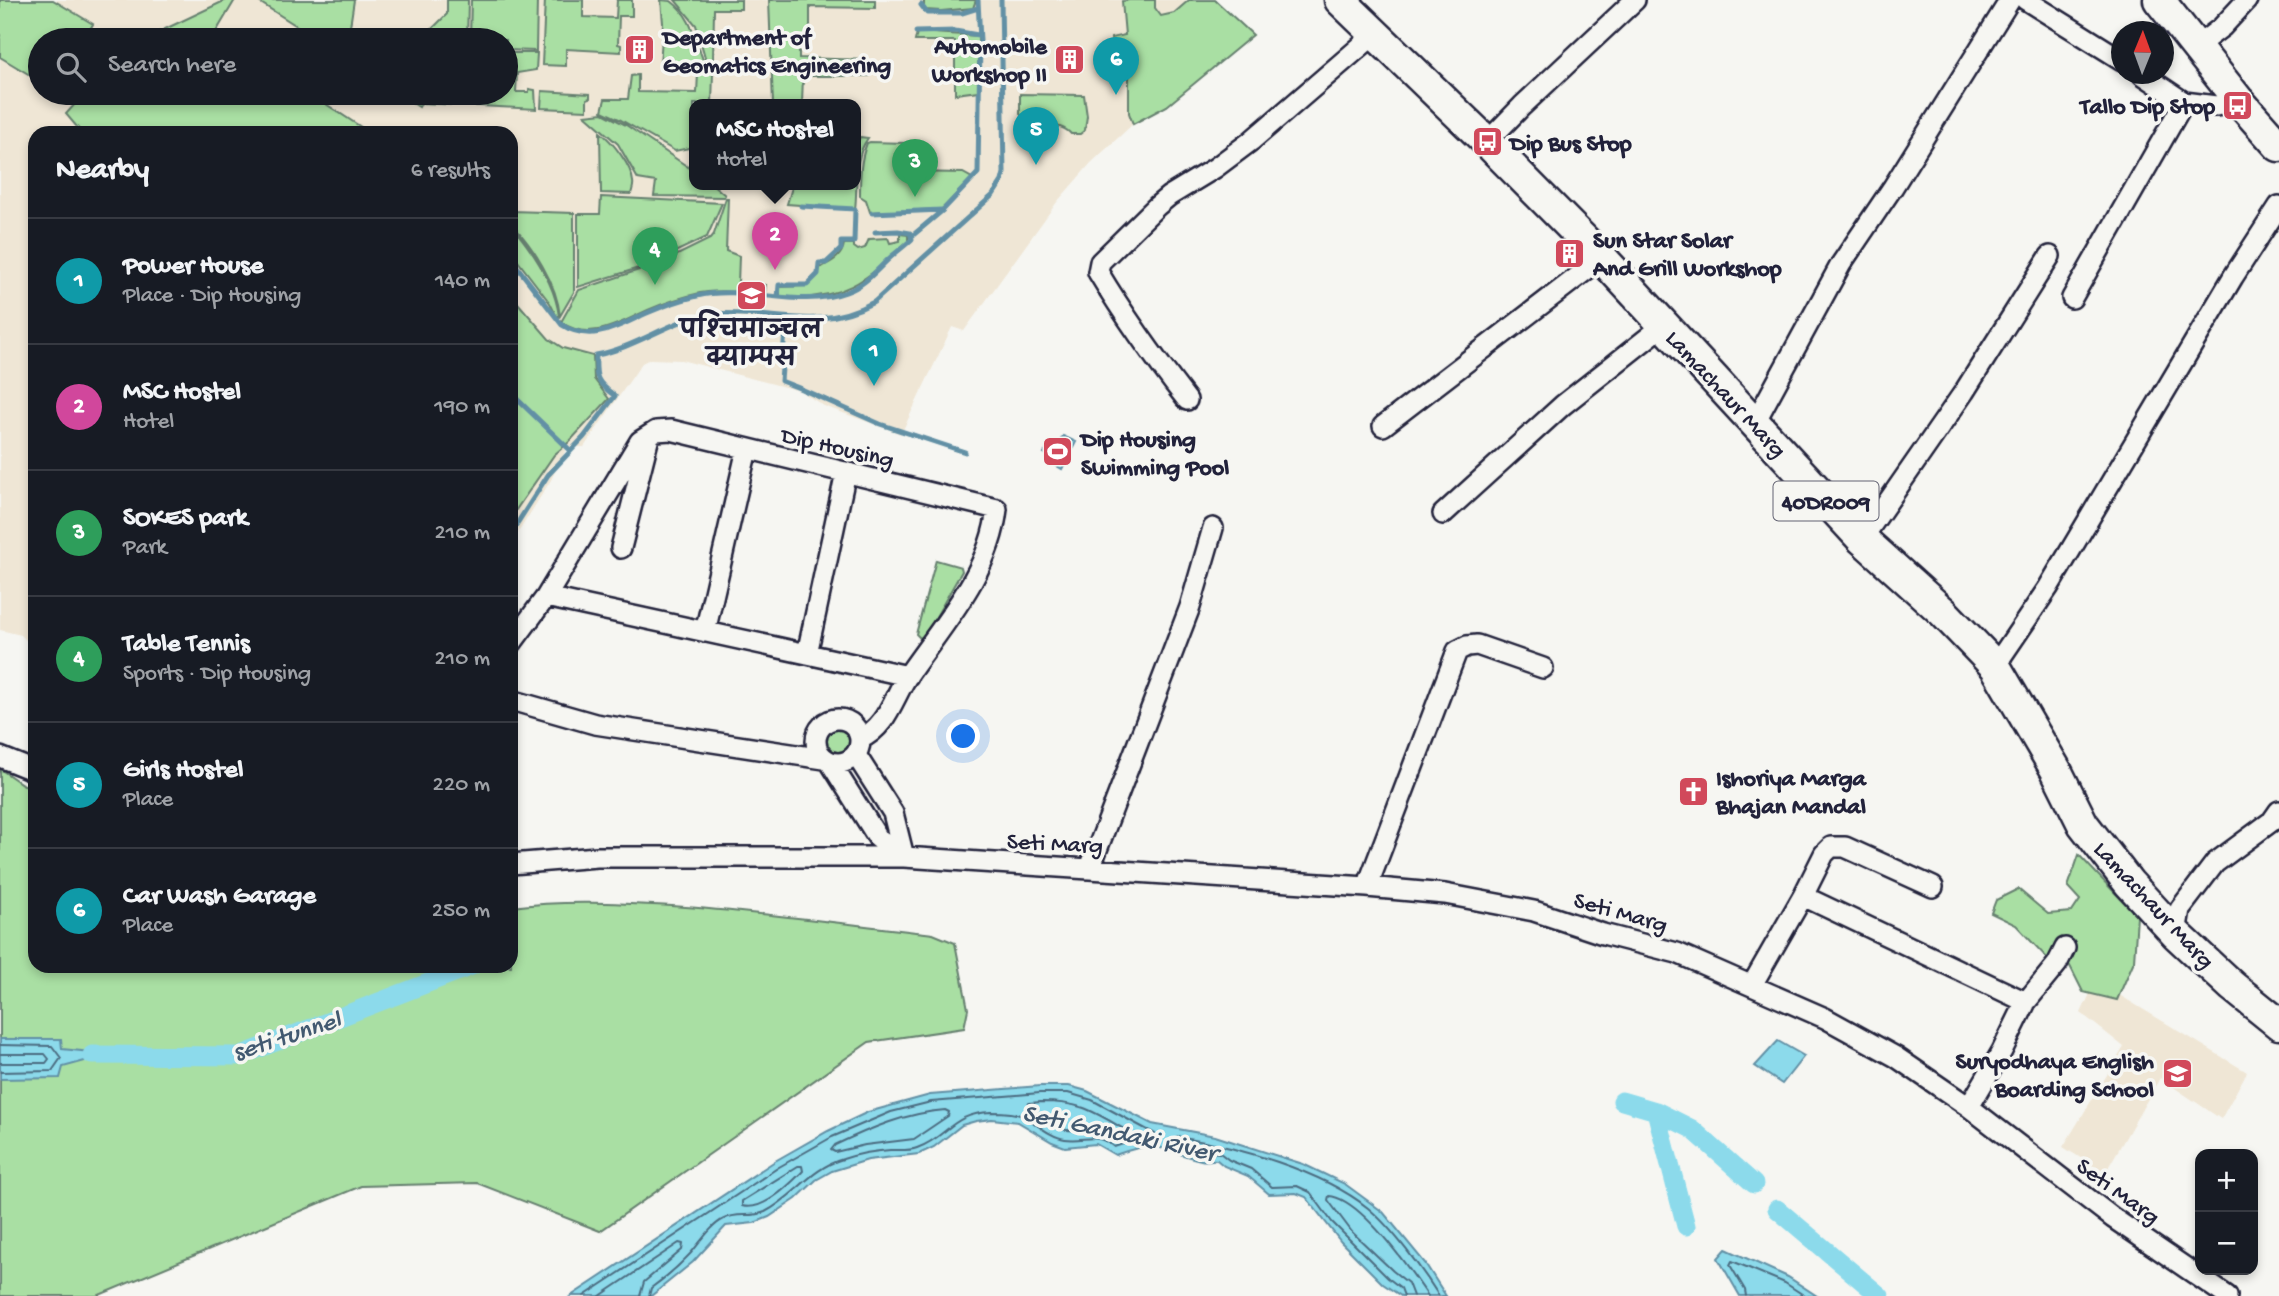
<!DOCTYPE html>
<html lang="en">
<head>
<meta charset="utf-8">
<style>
	:root { --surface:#171b24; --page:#242831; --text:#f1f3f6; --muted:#9ea1a6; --line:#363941; --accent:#ea580c }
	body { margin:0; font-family:"Gochi Hand","Playpen Sans Deva",sans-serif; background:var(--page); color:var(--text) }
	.controls { position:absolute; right:21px; bottom:21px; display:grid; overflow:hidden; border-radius:14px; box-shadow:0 4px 10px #0003 }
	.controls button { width:63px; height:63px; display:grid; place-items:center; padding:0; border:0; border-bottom:2px solid var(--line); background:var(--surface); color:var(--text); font:35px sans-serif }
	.compass { position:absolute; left:2111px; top:21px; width:63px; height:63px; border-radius:50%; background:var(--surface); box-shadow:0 4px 10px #0003; rotate:1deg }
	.you { position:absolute; left:964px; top:737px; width:24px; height:24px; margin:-18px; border:5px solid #fff; border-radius:50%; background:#1a73e8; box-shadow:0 0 0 10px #1a73e833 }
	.badge { display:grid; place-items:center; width:46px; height:46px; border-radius:50%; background:var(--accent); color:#fff; font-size:23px; font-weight:700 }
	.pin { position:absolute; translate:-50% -58px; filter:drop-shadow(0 2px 4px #0008) }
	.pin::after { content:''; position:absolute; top:37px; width:24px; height:21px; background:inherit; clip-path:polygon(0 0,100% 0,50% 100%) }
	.popup { position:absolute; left:689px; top:99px; width:172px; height:91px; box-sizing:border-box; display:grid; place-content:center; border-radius:14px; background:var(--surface); filter:drop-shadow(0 2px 5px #0005); font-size:23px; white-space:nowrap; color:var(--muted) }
	.popup b { font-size:26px; color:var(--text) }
	.popup::after { content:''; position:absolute; left:50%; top:100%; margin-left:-14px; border:14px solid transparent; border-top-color:var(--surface) }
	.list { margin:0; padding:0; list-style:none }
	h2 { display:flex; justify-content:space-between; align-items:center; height:91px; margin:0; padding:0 28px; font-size:30px }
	h2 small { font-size:23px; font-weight:400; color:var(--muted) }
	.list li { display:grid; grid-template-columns:46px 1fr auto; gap:21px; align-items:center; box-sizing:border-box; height:126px; padding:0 28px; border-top:2px solid var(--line) }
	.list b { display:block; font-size:26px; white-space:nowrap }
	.list p { margin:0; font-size:23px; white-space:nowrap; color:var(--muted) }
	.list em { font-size:23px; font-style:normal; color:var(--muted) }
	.icon { flex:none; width:38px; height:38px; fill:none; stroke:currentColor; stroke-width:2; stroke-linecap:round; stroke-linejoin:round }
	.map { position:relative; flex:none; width:2279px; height:1296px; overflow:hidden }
	.search { position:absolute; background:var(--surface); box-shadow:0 4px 10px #0003; left:28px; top:28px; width:490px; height:77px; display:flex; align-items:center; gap:18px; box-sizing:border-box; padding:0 24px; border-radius:38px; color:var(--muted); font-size:26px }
	.panel { position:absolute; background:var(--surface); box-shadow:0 4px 10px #0003; left:28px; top:126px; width:490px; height:847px; border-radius:21px }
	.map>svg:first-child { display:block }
	.built { fill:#efe6d5; fill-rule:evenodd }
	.green { fill:#a9dfa3; stroke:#66806f; stroke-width:2 }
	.water { fill:#8cdaeb; stroke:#6290a5; stroke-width:2 }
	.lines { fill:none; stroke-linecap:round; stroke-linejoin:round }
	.shore { stroke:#4c6c81; stroke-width:2 }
	.stream { stroke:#6290a5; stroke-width:5 }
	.canal { stroke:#8cdaeb; stroke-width:19 }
	.street-casing { stroke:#22223b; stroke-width:24 }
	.primary-casing { stroke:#22223b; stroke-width:35 }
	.street { stroke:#f6f6f2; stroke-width:19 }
	.primary { stroke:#f6f6f2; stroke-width:30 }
	.labels { text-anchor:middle; stroke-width:7; stroke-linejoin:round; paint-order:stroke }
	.shield { fill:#f6f6f2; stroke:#626272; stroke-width:2 }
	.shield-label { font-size:23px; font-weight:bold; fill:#22223b }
	.poi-label { font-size:24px; font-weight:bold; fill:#22223b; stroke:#f6f6f2; text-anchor:start }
	.street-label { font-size:24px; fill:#22223b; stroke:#f6f6f2 }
	.water-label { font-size:26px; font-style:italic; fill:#425970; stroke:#f6f6f2 }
</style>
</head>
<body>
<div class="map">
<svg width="2279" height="1296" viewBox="0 0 2279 1296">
	<rect width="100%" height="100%" fill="#f6f6f2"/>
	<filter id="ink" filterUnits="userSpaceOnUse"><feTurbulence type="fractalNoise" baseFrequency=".0143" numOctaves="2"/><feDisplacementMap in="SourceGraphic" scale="14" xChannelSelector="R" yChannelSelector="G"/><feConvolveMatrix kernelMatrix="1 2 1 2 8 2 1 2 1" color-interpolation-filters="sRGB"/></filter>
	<g filter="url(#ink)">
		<path class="built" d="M 0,0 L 1215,0 L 1253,35 L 1167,106 L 1133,124 L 1091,163 L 1057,202 L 964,331 L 952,327 L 901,434 L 824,406 L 800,391 L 681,360 L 650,359 L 642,363 L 584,447 L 567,447 L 551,480 L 511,544 L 511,133 L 35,133 L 35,649 L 21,635 L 0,630 ZM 40,40 L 506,40 L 506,93 L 40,93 ZM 694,104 L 856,104 L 856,184 L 694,184 Z
			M 2096,981 L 2247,1072 L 2221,1119 L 2160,1078 L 2105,1173 L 2063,1147 L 2124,1047 L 2081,1013 Z"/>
		<path class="green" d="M 0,0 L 53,0 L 93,24 L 84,40 L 40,40 L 40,81 L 0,57 Z
			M 226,0 L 235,0 L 216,32 L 228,40 L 142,40 Z
			M 256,0 L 354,0 L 348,40 L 319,40 Z
			M 447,0 L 468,0 L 467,40 L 421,40 L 447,14 Z
			M 471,0 L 537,0 L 536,51 L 506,50 L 506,40 L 470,40 Z
			M 545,0 L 583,0 L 583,17 L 616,18 L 617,0 L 632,0 L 632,16 L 619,16 L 618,44 L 621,45 L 621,52 L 566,49 L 566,66 L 542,65 Z
			M 661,0 L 671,1 C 694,18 695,43 706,67 L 698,67 L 697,65 L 660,65 L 663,23 Z
			M 675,0 L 741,0 L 741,9 L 714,9 L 713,64 L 723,64 L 723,68 L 708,68 L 696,25 Z
			M 769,0 L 875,0 L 875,8 L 810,7 L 810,38 L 799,38 L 799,58 L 869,60 L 869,76 L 803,76 L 802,104 L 773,104 Z
			M 924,0 L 976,0 L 973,8 L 941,11 L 926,10 L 924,7 Z
			M 1129,0 L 1155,0 L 1155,8 L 1161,16 L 1174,13 L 1189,0 L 1215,0 L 1253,35 L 1167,106 L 1133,124 L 1129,113 L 1129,54 L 1112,53 L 1111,38 L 1125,35 L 1122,1 Z
			M 917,32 L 978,36 L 978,91 L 955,94 L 955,41 L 915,41 Z
			M 506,53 L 537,53 L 536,70 L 517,73 L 516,92 L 529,92 L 529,89 L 535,90 L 536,109 L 421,103 L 419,107 L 397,93 L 506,93 Z
			M 698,73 L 713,73 L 712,104 L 694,104 L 694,147 L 675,151 L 619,119 L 602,111 L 605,99 L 628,99 L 631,76 L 638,75 L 638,92 L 697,93 Z
			M 542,91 L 590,94 L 590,98 L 587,99 L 587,110 L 541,108 Z
			M 85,93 L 309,93 L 370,133 L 82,133 L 66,114 Z
			M 1020,94 L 1084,95 L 1087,116 L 1085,130 L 1080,134 L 1071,134 C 1058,119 1033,131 1020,114 Z
			M 603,113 L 626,125 L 694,171 L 694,184 L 712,184 L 725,195 L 724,197 L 654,196 L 656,182 L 638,179 L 618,144 L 585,115 Z
			M 600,132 C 612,141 632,166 633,182 C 634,186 632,190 631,194 L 601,193 Z
			M 860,137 L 868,138 C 853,158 858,186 855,209 L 787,204 L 793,184 L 856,184 L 856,145 Z
			M 870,142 L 905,143 L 905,148 L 909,148 L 910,172 L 963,173 L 972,178 L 942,209 L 870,212 L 866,200 L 860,196 C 860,178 860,160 867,143 Z
			M 601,197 L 722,203 L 707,237 L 645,266 L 578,287 L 578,214 L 600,214 Z
			M 726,198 L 728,198 L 726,251 L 739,256 L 738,284 L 766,285 L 765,294 C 744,293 721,289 700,293 C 682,297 664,303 648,310 C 620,322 591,343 561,322 L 579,290 L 663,262 L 710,239 L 714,234 Z
			M 511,211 L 574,213 L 574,292 L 560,316 C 557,283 533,247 511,223 Z
			M 511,225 C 532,250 555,284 559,316 L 557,317 L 550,303 L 511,252 Z
			M 900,234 L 908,235 L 908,241 C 867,281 840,303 780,296 L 780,287 L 807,286 L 818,275 L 820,268 C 830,262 842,258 844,244 L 854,244 L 854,247 L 858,250 L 865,248 L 869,239 L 888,238 L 890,243 L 900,241 Z
			M 511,295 L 549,339 L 563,348 L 593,356 L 594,379 L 609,399 L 569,442 L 554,455 L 511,517 Z
			M 936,560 L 961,567 L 962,571 L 925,636 L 920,638 L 916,634 Z
			M824 740a13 13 0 1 1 26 0a13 13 0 1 1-26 0Z
			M 0,769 L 22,784 L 35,789 L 35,966 L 511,966 L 511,907 C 564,900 618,903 672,906 C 759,912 846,924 933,934 L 955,943 L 968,1009 L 964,1028 L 869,1042 L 600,1231 L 477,1183 L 361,1186 L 97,1296 L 0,1296 Z
			M 2079,855 L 2137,916 L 2134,961 L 2117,1000 L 2083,992 L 2070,966 L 2047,958 L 2016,925 L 1991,913 L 1996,900 L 2018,889 L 2048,914 L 2072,912 L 2080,900 L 2068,887 Z"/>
		<path class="water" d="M 1063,436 L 1076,442 L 1062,469 L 1050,462 L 1051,458 L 1044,453 L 1047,449 L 1054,451 Z
			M 0,1039 L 61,1039 L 62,1049 L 91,1052 L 92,1059 L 63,1067 L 60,1078 L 0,1079 Z
			M 1778,1041 L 1804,1056 L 1782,1084 L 1755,1066 Z
			M 1040,1086 L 1069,1086 L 1087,1091 L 1152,1124 L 1215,1136 L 1303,1164 L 1345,1184 L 1383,1212 L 1425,1263 L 1446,1296 L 1401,1296 L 1383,1284 L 1341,1242 L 1306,1197 L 1296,1193 L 1269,1194 L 1248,1176 L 1224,1166 L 1217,1160 C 1210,1159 1207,1162 1201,1160 C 1158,1150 1161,1138 1115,1155 L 1096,1144 L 1065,1147 L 1052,1142 L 1018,1122 L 992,1119 L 976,1121 L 962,1125 L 934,1147 L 919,1154 L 868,1160 L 832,1171 L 816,1180 L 796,1199 L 769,1217 L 754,1223 L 726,1226 L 693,1262 L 651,1296 L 571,1296 L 775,1161 L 828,1131 L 868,1112 L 930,1095 Z
			M 1726,1249 L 1788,1277 L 1817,1296 L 1740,1296 L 1718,1258 Z"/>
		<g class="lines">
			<path class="shore" d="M 0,1045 L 52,1046 L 61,1058 L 52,1071 L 0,1072
				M 0,1054 L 45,1054 L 49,1059 L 46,1063 L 0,1063
				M 1041,1102 C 1080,1102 1091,1110 1124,1129 L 1125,1133 L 1117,1137 C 1096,1123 1089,1132 1067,1130 C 1054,1129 1036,1115 1027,1108 L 1029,1103 Z
				M 945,1110 L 949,1112 L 948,1116 L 914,1139 L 865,1145 L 835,1152 L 831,1150 L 835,1145 C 871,1128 906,1113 945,1110 Z
				M 798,1166 L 802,1166 L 803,1171 C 789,1185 763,1212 742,1206 L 742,1201 Z
				M 584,1296 L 779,1167 L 832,1137 L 891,1112 L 931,1102 L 1040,1093 L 1068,1093 L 1092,1100 L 1155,1134 L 1153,1138 L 1138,1139 L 1114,1147 C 1094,1131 1086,1142 1065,1139 C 1050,1137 1036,1123 1023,1116 C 1014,1112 1002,1112 992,1112 C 951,1113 948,1137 917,1148 C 909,1151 899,1150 890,1150 C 875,1151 858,1154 843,1159 C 811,1168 794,1197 765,1212 C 751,1218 736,1212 724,1219 C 711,1225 700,1243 691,1253 C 679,1266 665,1278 651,1288 L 649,1296
				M 600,1296 L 679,1243 L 683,1244 L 682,1250 L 644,1282 L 640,1296
				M 1404,1296 L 1401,1288 L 1388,1278 L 1332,1222 L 1310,1192 L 1297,1186 L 1272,1187 L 1251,1169 L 1229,1160 L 1220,1153 L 1211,1152 L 1204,1154 L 1177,1144 L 1175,1139 L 1178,1137 C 1237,1147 1321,1170 1368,1208 C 1392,1228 1422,1269 1439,1296
				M 1413,1296 L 1408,1283 L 1393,1271 L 1352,1232 L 1328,1200 L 1329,1196 C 1361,1198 1411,1271 1428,1296
				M 1746,1296 L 1745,1290 L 1730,1265 L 1732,1261 L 1785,1283 L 1805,1296"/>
			<path class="stream" d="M 921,5 L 927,13 L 962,13 L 978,8
				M 916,32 L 955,31 L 978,35
				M 872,213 L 942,210
				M 912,236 L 943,210 L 978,173 L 980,41 L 978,0
				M 511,259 L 562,325 C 592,344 618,326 647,313 C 663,306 680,300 697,296 C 746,284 798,310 846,292 C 866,285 877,269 892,256 C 899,250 906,245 912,239 L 910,233 L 898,231 L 875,232
				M 778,297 L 779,285 L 807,285 L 818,274 L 819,263 L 826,263 L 841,249 L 841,242 L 854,242 L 855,209 L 801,206
				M 786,318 L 781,381 L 799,388 L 880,424 L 965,452
				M 511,389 L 517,399 L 570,450
				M 511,533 L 548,475 L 584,437 L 615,396 C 596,382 595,378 596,355 C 636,348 674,318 711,314 C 772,309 815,334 874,302 L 993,195 L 1002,181 L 1004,173 L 1001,0"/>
			<path class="canal" d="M 92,1055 L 239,1056 L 472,966
				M 1622,1101 L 1656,1111 L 1686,1226
				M 1656,1111 L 1692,1129 L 1754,1184
				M 1777,1209 L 1880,1296"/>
			<defs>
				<path id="street" d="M 2026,0 L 2122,60
					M 2197,46 L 2222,27 L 2247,0
					M 2142,74 L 2184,102 L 2216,106 L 2239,101
					M 1487,142 L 1522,106 L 1635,0
					M 2072,298 L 2184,102
					M 1187,400 C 1155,359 1125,317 1098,272 L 1100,262 L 1157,206 L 1169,196 L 1215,168 L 1251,141 L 1375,34
					M 1754,424 L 1841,264 L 1893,187 L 2010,0
					M 1383,426 L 1602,258
					M 1443,514 L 1563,405 L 1664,325
					M 1862,539 L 1964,392 L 2050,256
					M 621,548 L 648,441
					M 546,597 L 908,676
					M 705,632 L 747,449
					M 511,644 L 546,597 L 640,441 L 656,431 L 671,430 L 997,509 C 990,573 943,624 908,675 C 893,698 887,727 860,739
					M 807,654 L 846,472
					M 1995,666 L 2048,588 L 2233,277 L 2279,206
					M 511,700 L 595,724 L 824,759
					M816 741a22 22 0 1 1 44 0a22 22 0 1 1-44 0Z
					M 856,755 L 893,813 L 904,857
					M 0,757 L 35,771
					M 830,762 L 878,838 L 904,857
					M 511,864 L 597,857 L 904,857 L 1367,887 L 1445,894 L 1534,911 L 1603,934 L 1677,953 L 1825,1018 L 1896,1057 L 1969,1107 L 2113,1218 L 2227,1296
					M 1090,868 L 1190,607 L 1213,528
					M 1367,887 L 1457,651 L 1467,646 L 1477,645 L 1543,668
					M 1803,896 L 2026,1002
					M 2176,934 L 2180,909 L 2215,863 L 2272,821 L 2279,811
					M 1752,985 L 1803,896 L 1824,854 L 1831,847 L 1845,847 L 1933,887
					M 1969,1107 L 2002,1051 L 2026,1002 L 2057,964 L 2065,948"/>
				<path id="primary" d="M 1340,0 L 1487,142 L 1602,258 L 1862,539 L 1943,612 L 1995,666 L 2056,770 L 2083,824 L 2129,883 L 2176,934 L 2232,986 L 2279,1024
					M 2159,0 L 2239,101 L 2279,146"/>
			</defs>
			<use href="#street" class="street-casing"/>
			<use href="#primary" class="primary-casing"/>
			<use href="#street" class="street"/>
			<use href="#primary" class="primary"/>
		</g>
	</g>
	<defs>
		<symbol id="building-square" viewBox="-11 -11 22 22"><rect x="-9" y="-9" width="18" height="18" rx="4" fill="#d1495b" stroke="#f6f6f2"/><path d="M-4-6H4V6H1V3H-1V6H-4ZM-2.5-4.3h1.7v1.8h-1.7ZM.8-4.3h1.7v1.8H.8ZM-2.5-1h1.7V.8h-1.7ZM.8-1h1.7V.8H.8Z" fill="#fff"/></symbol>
		<symbol id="bus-square" viewBox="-11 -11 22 22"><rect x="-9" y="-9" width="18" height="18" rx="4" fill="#d1495b" stroke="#f6f6f2"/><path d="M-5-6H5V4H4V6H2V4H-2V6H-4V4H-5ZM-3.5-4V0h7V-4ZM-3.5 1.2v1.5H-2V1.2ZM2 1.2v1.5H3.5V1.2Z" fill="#fff"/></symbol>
		<symbol id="university-square" viewBox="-11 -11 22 22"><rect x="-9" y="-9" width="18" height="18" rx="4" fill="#d1495b" stroke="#f6f6f2"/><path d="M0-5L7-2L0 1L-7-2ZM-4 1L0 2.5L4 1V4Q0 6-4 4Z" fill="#fff"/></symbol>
		<symbol id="stadium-square" viewBox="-11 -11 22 22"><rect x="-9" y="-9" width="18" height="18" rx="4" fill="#d1495b" stroke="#f6f6f2"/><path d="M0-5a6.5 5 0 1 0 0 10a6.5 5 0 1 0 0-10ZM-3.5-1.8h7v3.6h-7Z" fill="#fff"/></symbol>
		<symbol id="church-square" viewBox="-11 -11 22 22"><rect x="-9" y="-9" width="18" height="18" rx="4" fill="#d1495b" stroke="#f6f6f2"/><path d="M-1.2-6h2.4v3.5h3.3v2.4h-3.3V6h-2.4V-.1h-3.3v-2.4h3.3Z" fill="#fff"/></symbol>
		<symbol id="school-square" viewBox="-11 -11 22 22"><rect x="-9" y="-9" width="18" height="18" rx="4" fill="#d1495b" stroke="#f6f6f2"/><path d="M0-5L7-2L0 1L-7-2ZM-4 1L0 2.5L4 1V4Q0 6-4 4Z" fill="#fff"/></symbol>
	</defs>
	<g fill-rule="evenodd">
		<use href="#building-square" x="622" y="32" width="35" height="35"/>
		<use href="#building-square" x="1052" y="42" width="35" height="35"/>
		<use href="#bus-square" x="2220" y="88" width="35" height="35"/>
		<use href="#bus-square" x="1470" y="124" width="35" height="35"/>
		<use href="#building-square" x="1552" y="236" width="35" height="35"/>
		<use href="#university-square" x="734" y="278" width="35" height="35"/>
		<use href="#stadium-square" x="1040" y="434" width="35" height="35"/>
		<use href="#church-square" x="1676" y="774" width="35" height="35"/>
		<use href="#school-square" x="2160" y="1056" width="35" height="35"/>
	</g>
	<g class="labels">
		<rect class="shield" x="1773.5" y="481.5" width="105" height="39" rx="5"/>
		<g class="shield-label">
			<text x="1826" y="509">40DR009</text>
		</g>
		<g class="poi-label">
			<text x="663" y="44">Department of<tspan x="663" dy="28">Geomatics Engineering</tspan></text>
			<text x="1047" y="53" text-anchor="end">Automobile<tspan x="1047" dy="28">Workshop II</tspan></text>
			<text x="2215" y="113" text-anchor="end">Tallo Dip Stop</text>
			<text x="1510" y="150">Dip Bus Stop</text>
			<text x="1593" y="247">Sun Star Solar<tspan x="1593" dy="28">And Grill Workshop</tspan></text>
			<text x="751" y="337" text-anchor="middle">पश्‍चिमाञ्‍चल<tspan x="751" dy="28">क्याम्पस</tspan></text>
			<text x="1081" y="446">Dip Housing<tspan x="1081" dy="28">Swimming Pool</tspan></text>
			<text x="1716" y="785">Ishoriya Marga<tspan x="1716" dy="28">Bhajan Mandal</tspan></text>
			<text x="2154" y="1068" text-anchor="end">Suryodhaya English<tspan x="2154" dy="28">Boarding School</tspan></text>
		</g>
		<g class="street-label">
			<text transform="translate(1727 393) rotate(47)" y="8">Lamachaur Marg</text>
			<text transform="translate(838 446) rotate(13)" y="8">Dip Housing</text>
			<text transform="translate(1055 842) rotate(3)" y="8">Seti Marg</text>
			<text transform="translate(2155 904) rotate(47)" y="8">Lamachaur Marg</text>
			<text transform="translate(1621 911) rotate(16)" y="8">Seti Marg</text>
			<text transform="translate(2119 1190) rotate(36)" y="8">Seti Marg</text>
		</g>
		<g class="water-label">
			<text transform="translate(286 1034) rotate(-18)" y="9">seti tunnel</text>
			<text transform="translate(1120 1131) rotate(12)" y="9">Seti Gandaki River</text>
		</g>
	</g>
</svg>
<div class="controls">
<button>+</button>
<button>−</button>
</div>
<svg class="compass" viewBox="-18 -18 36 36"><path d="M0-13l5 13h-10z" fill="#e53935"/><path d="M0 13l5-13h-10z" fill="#9ea1a6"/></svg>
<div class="you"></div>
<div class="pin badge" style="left:874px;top:386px;background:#0f9aa8">1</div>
<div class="pin badge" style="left:775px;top:270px;background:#d1479c">2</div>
<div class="popup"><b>MSC Hostel</b>Hotel</div>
<div class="pin badge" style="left:915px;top:197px;background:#2e9e5b">3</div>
<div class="pin badge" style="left:655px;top:285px;background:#2e9e5b">4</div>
<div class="pin badge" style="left:1036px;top:165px;background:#0f9aa8">5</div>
<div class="pin badge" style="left:1116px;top:95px;background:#0f9aa8">6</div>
<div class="search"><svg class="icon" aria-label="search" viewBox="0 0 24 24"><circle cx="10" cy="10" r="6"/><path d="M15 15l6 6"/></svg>Search here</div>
<section class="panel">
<h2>Nearby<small>6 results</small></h2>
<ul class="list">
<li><span class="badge" style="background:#0f9aa8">1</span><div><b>Power House</b><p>Place · Dip Housing</p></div><em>140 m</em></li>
<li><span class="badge" style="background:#d1479c">2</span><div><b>MSC Hostel</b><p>Hotel</p></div><em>190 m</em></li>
<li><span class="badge" style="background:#2e9e5b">3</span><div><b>SOKES park</b><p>Park</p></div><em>210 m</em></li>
<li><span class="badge" style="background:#2e9e5b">4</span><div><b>Table Tennis</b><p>Sports · Dip Housing</p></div><em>210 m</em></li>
<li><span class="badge" style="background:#0f9aa8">5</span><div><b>Girls Hostel</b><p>Place</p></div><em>220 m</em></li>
<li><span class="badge" style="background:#0f9aa8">6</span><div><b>Car Wash Garage</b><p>Place</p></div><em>250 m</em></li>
</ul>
</section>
</div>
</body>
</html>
